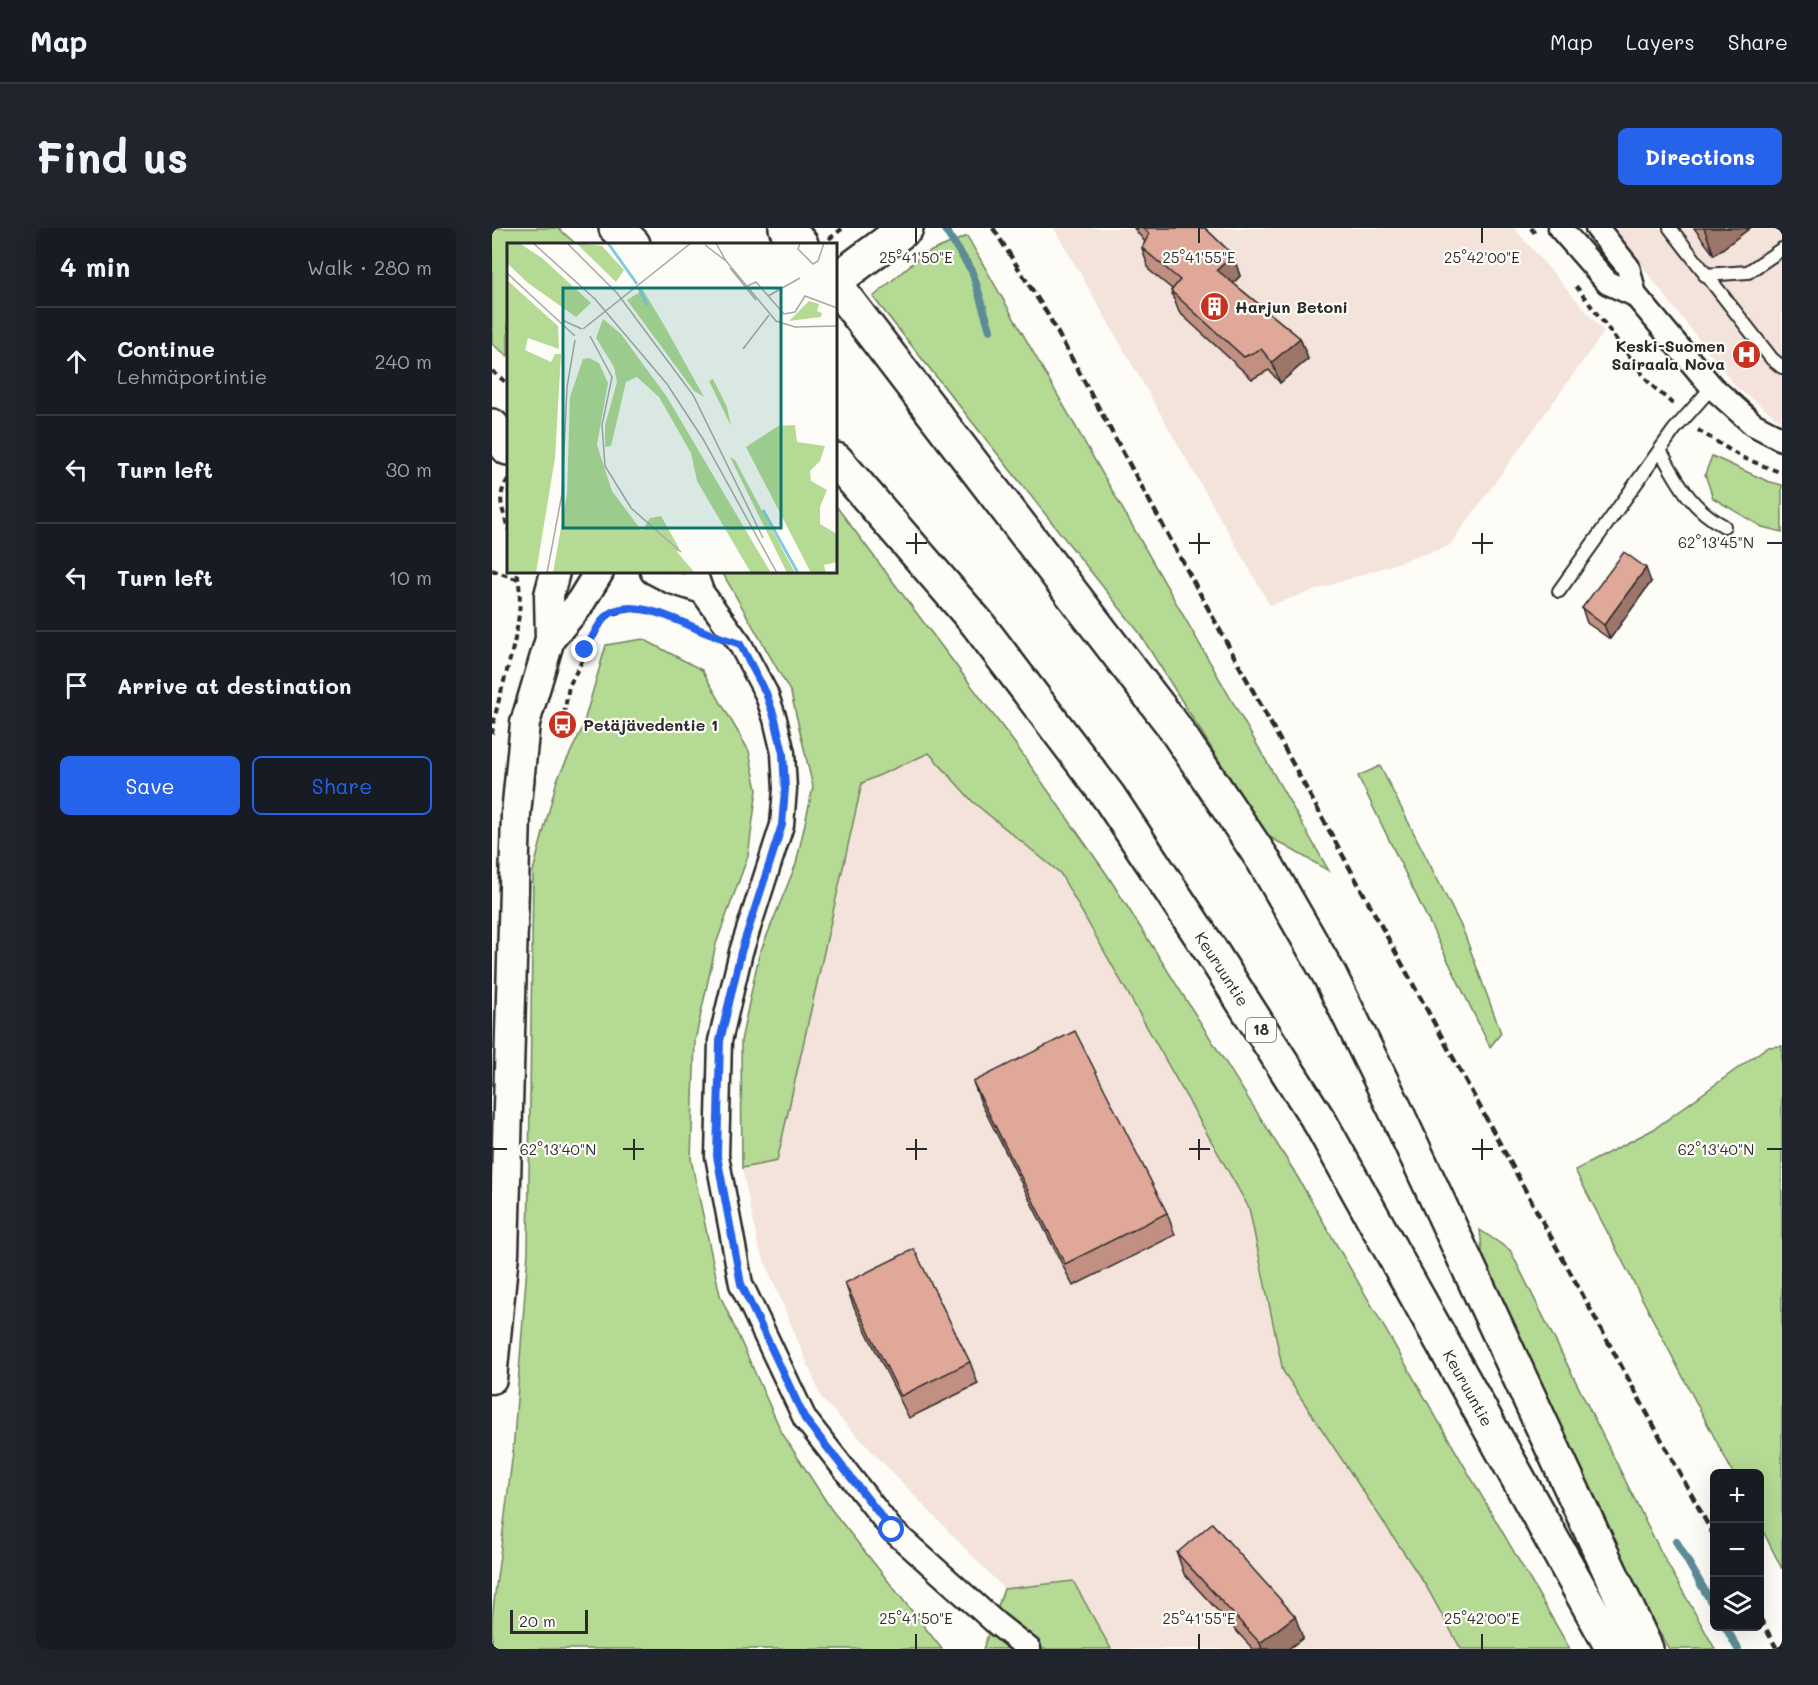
<!DOCTYPE html>
<html lang="en">
<head>
<meta charset="utf-8">
<style>
	:root { --surface:#171b24; --page:#20242c; --text:#f1f3f6; --muted:#9ea1a6; --line:#363941; --accent:#2563eb }
	body { margin:0; font-family:Mali,sans-serif; background:var(--page); color:var(--text) }
	.controls { position:absolute; right:18px; bottom:18px; display:grid; overflow:hidden; border-radius:9px; box-shadow:0 6px 24px #0002 }
	.controls button { width:54px; height:54px; display:grid; place-items:center; padding:0; border:0; border-bottom:2px solid var(--line); background:var(--surface); color:var(--text); font:30px sans-serif }
	.scale { position:absolute; left:18px; bottom:15px; width:78px; box-sizing:border-box; padding-left:6px; border:3px solid #2b2b2b; border-top:0; font-size:16px; line-height:21px; white-space:nowrap; color:#2b2b2b; -webkit-text-stroke:4px #fdfcf7; paint-order:stroke }
	.stop { position:absolute; width:18px; height:18px; margin:-14px; border:4px solid #2563eb; border-radius:50%; background:#fff }
	.stop.end { background:#2563eb; border-color:#fff; box-shadow:0 2px 6px #0008 }
	.list { margin:0; padding:0; list-style:none }
	h2 { display:flex; justify-content:space-between; align-items:center; height:78px; margin:0; padding:0 24px; font-size:26px }
	h2 small { font-size:20px; font-weight:400; color:var(--muted) }
	.list li { display:grid; grid-template-columns:39px 1fr auto; gap:18px; align-items:center; box-sizing:border-box; height:108px; padding:0 24px; border-top:2px solid var(--line) }
	.list b { display:block; font-size:22px; white-space:nowrap }
	.list p { margin:0; font-size:20px; white-space:nowrap; color:var(--muted) }
	.list em { font-size:20px; font-style:normal; color:var(--muted) }
	.actions { display:flex; gap:12px; padding:18px 24px }
	.actions a { flex:1; padding:14px 0; border:2px solid var(--accent); border-radius:9px; text-align:center; font-size:21px; color:var(--accent) }
	.actions .main { background:var(--accent); color:#fff }
	.icon { flex:none; width:33px; height:33px; fill:none; stroke:currentColor; stroke-width:2; stroke-linecap:round; stroke-linejoin:round }
	.map { position:relative; flex:none; width:1290px; height:1421px; overflow:hidden; border-radius:9px }
	header { display:flex; align-items:center; gap:36px; box-sizing:border-box; height:84px; padding:0 30px; background:var(--surface); border-bottom:2px solid var(--line) }
	header strong { font-size:28px }
	nav { display:flex; gap:33px; margin-inline-start:auto; font-size:21px }
	.intro { display:flex; align-items:center; justify-content:space-between; box-sizing:border-box; height:144px; padding:0 36px }
	h1 { margin:0; font-size:42px }
	.button { padding:15px 27px; border-radius:9px; background:var(--accent); color:#fff; font-size:21px; font-weight:700 }
	main { display:flex; gap:36px; padding:0 36px }
	aside { flex:1; background:var(--surface); border-radius:9px; box-shadow:0 6px 24px #0002 }
	.map>svg:first-child { display:block }
	.built { fill:#f4e3da }
	.green { fill:#b5da94; stroke:#708260; stroke-width:1.5 }
	.lines { fill:none; stroke-linecap:round; stroke-linejoin:round }
	.stream { stroke:#5d8c96; stroke-width:8 }
	.service-casing { stroke:#2b2b2b; stroke-width:16 }
	.minor-casing { stroke:#2b2b2b; stroke-width:27 }
	.tertiary-casing { stroke:#2b2b2b; stroke-width:33 }
	.secondary-casing { stroke:#2b2b2b; stroke-width:38 }
	.trunk-casing { stroke:#2b2b2b; stroke-width:38 }
	.path { stroke:#2b2b2b; stroke-width:4; stroke-dasharray:6 4.5; stroke-linecap:butt }
	.service { stroke:#fdfcf7; stroke-width:12 }
	.minor { stroke:#fdfcf7; stroke-width:22 }
	.tertiary { stroke:#fdfcf7; stroke-width:28 }
	.secondary { stroke:#fdfcf7; stroke-width:33 }
	.trunk { stroke:#fdfcf7; stroke-width:33 }
	.rail { stroke:#2b2b2b; stroke-width:4.5; stroke-dasharray:9 4.5; stroke-linecap:butt }
	.wall { fill:#c19083; stroke:#2b2b2b; stroke-width:1.5 }
	.shaded-wall { fill:#9d766a; stroke:#2b2b2b; stroke-width:1.5 }
	.building { fill:#e0a898; stroke:#2b2b2b; stroke-width:1.5 }
	.route { stroke:#2563eb; stroke-width:8 }
	.ticks { fill:none; stroke:#2b2b2b; stroke-width:2 }
	.labels { text-anchor:middle; stroke-width:4.5; stroke-linejoin:round; paint-order:stroke }
	.shield { fill:#fdfcf7; stroke:#6a6a68; stroke-width:1.5 }
	.shield-label { font-size:15px; font-weight:bold; fill:#2b2b2b }
	.poi-label { font-size:16px; font-weight:bold; fill:#2b2b2b; stroke:#fdfcf7; text-anchor:start }
	.street-label { font-size:16px; fill:#2b2b2b; stroke:#fdfcf7 }
	.inset-river { fill:none; stroke:#7fcdde; stroke-width:3 }
	.inset-road { fill:none; stroke:#a9a8a5; stroke-width:1.5 }
	.view { fill:#0f766e; fill-opacity:0.15; stroke:#0f766e; stroke-width:3 }
	.inset-edge { fill:none; stroke:#2b2b2b; stroke-width:3 }
	.ticks-label { font-size:15px; text-anchor:middle; fill:#2b2b2b; stroke:#fdfcf7; stroke-width:4.5; stroke-linejoin:round; paint-order:stroke }
</style>
</head>
<body>
<header>
<strong>Map</strong>
<nav><a>Map</a><a>Layers</a><a>Share</a></nav>
</header>
<div class="intro"><h1>Find us</h1><a class="button">Directions</a></div>
<main>
<aside>
<h2>4 min<small>Walk · 280 m</small></h2>
<ul class="list">
<li><svg class="icon" aria-label="ahead" viewBox="0 0 24 24"><path d="M12 20V5M6 11l6-6 6 6"/></svg><div><b>Continue</b><p>Lehmäportintie</p></div><em>240 m</em></li>
<li><svg class="icon" aria-label="left" viewBox="0 0 24 24"><path d="M17 20v-9H6M10 6l-5 5 5 5"/></svg><div><b>Turn left</b></div><em>30 m</em></li>
<li><svg class="icon" aria-label="left" viewBox="0 0 24 24"><path d="M17 20v-9H6M10 6l-5 5 5 5"/></svg><div><b>Turn left</b></div><em>10 m</em></li>
<li><svg class="icon" aria-label="arrive" viewBox="0 0 24 24"><path d="M6 21V4h12l-3 4 3 4H6"/></svg><div><b>Arrive at destination</b></div></li>
</ul>
<div class="actions"><a class="main">Save</a><a>Share</a></div>
</aside>
<div class="map">
<svg width="1290" height="1421" viewBox="0 0 1290 1421">
	<rect width="100%" height="100%" fill="#fdfcf7"/>
	<filter id="ink" filterUnits="userSpaceOnUse"><feTurbulence type="fractalNoise" baseFrequency=".0167" numOctaves="2"/><feDisplacementMap in="SourceGraphic" scale="12" xChannelSelector="R" yChannelSelector="G"/><feConvolveMatrix kernelMatrix="1 2 1 2 8 2 1 2 1" color-interpolation-filters="sRGB"/></filter>
	<g filter="url(#ink)">
		<path class="built" d="M 562,0 L 1022,0 L 1112,104 L 957,318 L 778,377 Z
			M 1123,0 L 1290,0 L 1290,194 L 1244,159 L 1124,5 Z
			M 437,524 L 481,574 L 568,645 L 757,980 L 791,1143 L 934,1358 L 969,1421 L 619,1421 L 581,1353 L 512,1361 L 330,1171 L 266,1017 L 250,940 L 285,933 L 370,555 Z"/>
		<path class="green" d="M 0,0 L 66,0 L 84,16 L 16,16 L 16,128 L 0,116 Z
			M 475,8 L 837,643 L 774,607 L 646,403 L 381,69 L 430,27 Z
			M 1220,228 L 1275,253 L 1290,257 L 1290,304 L 1270,299 L 1221,270 L 1213,246 Z
			M 344,278 L 524,517 L 616,648 L 802,943 L 1078,1421 L 969,1421 L 934,1358 L 791,1143 L 757,980 L 568,645 L 481,574 L 437,525 L 370,555 L 285,933 L 250,940 L 249,813 L 267,727 L 304,636 L 321,559 L 299,465 L 230,344 L 344,344 Z
			M 151,411 L 210,442 L 257,523 L 265,562 L 256,628 L 224,716 L 203,813 L 199,931 L 228,1067 L 290,1205 L 339,1281 L 450,1421 L 0,1421 L 0,1390 L 21,1224 L 36,1024 L 41,643 L 65,552 L 90,501 L 114,417 Z
			M 888,538 L 971,702 L 1009,805 L 998,819 L 866,548 Z
			M 1290,818 L 1290,1341 L 1268,1297 L 1268,1246 L 1241,1245 L 1083,942 L 1162,901 L 1275,819 Z
			M 988,1002 L 1018,1022 L 1170,1326 L 1223,1421 L 1177,1421 L 1158,1388 L 991,1031 Z
			M 581,1353 L 619,1421 L 491,1421 L 512,1361 Z"/>
		<g class="lines">
			<path class="stream" d="M 452,0 L 480,43 L 498,102
				M 1184,1313 L 1222,1379
				M 1233,1398 L 1246,1421"/>
			<defs>
				<path id="service" d="M 1178,0 L 1280,131 L 1290,139
					M 1213,47 L 1256,44 L 1290,21
					M 1168,222 C 1186,254 1198,280 1232,298
					M 1067,363 L 1182,202 L 1220,159"/>
				<path id="minor" d="M 1068,0 L 1116,55 L 1143,67 L 1220,159 L 1261,196 L 1290,211
					M 1105,0 L 1136,39 L 1143,67
					M 160,344 L 179,354 L 210,364
					M 203,344 L 210,364 L 248,416 L 274,465 L 283,491 L 291,525 L 293,561 L 290,597 L 249,724 L 228,813 L 225,928 L 249,1056 L 313,1191 L 400,1302 L 505,1396 L 537,1421"/>
				<path id="tertiary" d="M 58,411 L 86,378 L 107,344
					M 0,1151 L 12,1026 L 24,586 L 33,495 L 58,411 L 57,367 L 63,344"/>
				<path id="secondary" d="M 344,52 L 414,0"/>
				<path id="trunk" d="M 124,0 L 141,16
					M 294,0 L 309,16
					M 344,58 L 680,496 L 772,633 L 838,748 L 903,881 L 1154,1421
					M 0,198 L 16,220
					M 344,232 L 485,395 L 617,569 L 717,720 L 829,896 L 1121,1421"/>
			</defs>
			<use href="#service" class="service-casing"/>
			<use href="#minor" class="minor-casing"/>
			<use href="#tertiary" class="tertiary-casing"/>
			<use href="#secondary" class="secondary-casing"/>
			<use href="#trunk" class="trunk-casing"/>
			<path class="path" d="M 1039,0 L 1044,7
				M 337,11 L 351,0
				M 1084,58 L 1158,156 L 1182,177
				M 0,143 L 16,156
				M 1206,202 L 1249,229 L 1290,245
				M 16,251 C 3,271 12,282 16,302
				M 0,342 L 27,352
				M 113,390 C 144,373 175,386 205,401
				M 70,497 L 77,458 L 109,396
				M 0,506 C 7,453 37,397 25,344"/>
			<use href="#service" class="service"/>
			<use href="#minor" class="minor"/>
			<use href="#tertiary" class="tertiary"/>
			<use href="#secondary" class="secondary"/>
			<use href="#trunk" class="trunk"/>
			<path class="rail" d="M 501,0 L 556,87 L 1222,1308
				M 1268,1390 L 1285,1421"/>
		</g>
		<path class="wall" d="M 642,0 L 713,0 L 741,27 L 748,48 L 741,55 L 808,110 L 816,131 L 788,155 L 777,142 L 760,151 L 687,84 L 679,63 L 680,61 L 657,42 L 650,20 L 653,14 Z
			M 1202,0 L 1258,0 L 1222,27 Z
			M 1159,354 L 1118,411 L 1095,395 L 1090,380 Z
			M 481,854 L 675,985 L 683,1007 L 581,1058 L 489,875 Z
			M 353,1055 L 478,1134 L 486,1156 L 417,1190 L 361,1077 Z
			M 685,1325 L 811,1410 L 796,1421 L 761,1421 L 692,1346 Z"/>
		<path class="shaded-wall" d="M 1212,0 L 1258,0 L 1222,27 Z
			M 741,27 L 748,48 L 733,64 L 725,42 Z
			M 808,110 L 816,131 L 788,155 L 780,134 Z
			M 1154,340 L 1159,354 L 1118,411 L 1112,397 Z
			M 803,1388 L 811,1410 L 796,1421 L 770,1421 L 768,1415 Z"/>
		<path class="building" d="M 652,0 L 713,0 L 741,27 L 725,42 L 808,110 L 780,134 L 769,121 L 752,129 L 679,63 L 688,52 L 650,20 L 657,6 Z
			M 1132,324 L 1154,340 L 1112,397 L 1090,380 Z
			M 583,803 L 675,985 L 573,1036 L 481,854 Z
			M 422,1021 L 478,1134 L 409,1168 L 353,1055 Z
			M 720,1295 L 803,1388 L 768,1415 L 685,1325 Z"/>
	</g>
	<g class="lines" filter="url(#ink)">
		<path class="route" d="M 93,422 C 99,412 105,399 112,390 C 135,366 185,392 208,402 C 221,408 235,411 248,416 L 274,465 L 283,491 L 291,525 L 293,561 L 290,597 L 249,724 L 228,813 L 225,928 L 249,1056 L 313,1191 L 400,1302"/>
	</g>
	<path class="ticks" d="M 424,0 L 424,15M 707,0 L 707,15M 990,0 L 990,15M 424,305 L 424,326M 707,305 L 707,326M 990,305 L 990,326M 414,315 L 435,315M 697,315 L 718,315M 980,315 L 1001,315M 1275,315 L 1290,315M 142,911 L 142,932M 424,911 L 424,932M 707,911 L 707,932M 990,911 L 990,932M 0,921 L 15,921M 131,921 L 152,921M 414,921 L 435,921M 697,921 L 718,921M 980,921 L 1001,921M 1275,921 L 1290,921M 424,1406 L 424,1421M 707,1406 L 707,1421M 990,1406 L 990,1421"/>
	<defs>
		<symbol id="building-disc" viewBox="-11 -11 22 22"><circle r="9.5" fill="#c8321e" stroke="#fdfcf7"/><path d="M-4-6H4V6H1V3H-1V6H-4ZM-2.5-4.3h1.7v1.8h-1.7ZM.8-4.3h1.7v1.8H.8ZM-2.5-1h1.7V.8h-1.7ZM.8-1h1.7V.8H.8Z" fill="#fff"/></symbol>
		<symbol id="hospital-disc" viewBox="-11 -11 22 22"><circle r="9.5" fill="#c8321e" stroke="#fdfcf7"/><path d="M-5-5h3v3.5h4V-5h3V5h-3V1.5h-4V5h-3Z" fill="#fff"/></symbol>
		<symbol id="bus-disc" viewBox="-11 -11 22 22"><circle r="9.5" fill="#c8321e" stroke="#fdfcf7"/><path d="M-5-6H5V4H4V6H2V4H-2V6H-4V4H-5ZM-3.5-4V0h7V-4ZM-3.5 1.2v1.5H-2V1.2ZM2 1.2v1.5H3.5V1.2Z" fill="#fff"/></symbol>
	</defs>
	<g fill-rule="evenodd">
		<use href="#building-disc" x="706" y="62" width="33" height="33"/>
		<use href="#hospital-disc" x="1238" y="110" width="33" height="33"/>
		<use href="#bus-disc" x="54" y="480" width="33" height="33"/>
	</g>
	<g class="labels">
		<rect class="shield" x="754" y="790" width="30" height="24" rx="4.5"/>
		<g class="shield-label">
			<text x="769" y="807">18</text>
		</g>
		<g class="poi-label">
			<text x="743" y="85">Harjun Betoni</text>
			<text x="1233" y="124" text-anchor="end">Keski-Suomen<tspan x="1233" dy="18">Sairaala Nova</tspan></text>
			<text x="91" y="503">Petäjävedentie 1</text>
		</g>
		<g class="street-label">
			<text transform="translate(730 741) rotate(57)" y="6">Keuruuntie</text>
			<text transform="translate(976 1160) rotate(61)" y="6">Keuruuntie</text>
		</g>
	</g>
	<g transform="translate(15 15)">
		<rect width="330" height="330" fill="#fdfcf7"/>
		<path d="M 0,0 L 12,0 L 35,15 L 84,60 L 69,74 L 21,40 L 0,20 ZM 69,0 L 95,3 L 117,27 L 109,39 ZM 0,37 L 51,83 L 52,106 L 21,95 L 18,107 L 44,119 L 48,111 L 54,111 L 48,215 L 29,330 L 0,330 ZM 136,47 L 157,82 L 197,154 L 187,148 L 120,57 ZM 302,58 L 312,61 L 310,68 L 315,70 L 314,74 L 282,78 ZM 96,76 L 114,91 L 160,154 L 264,330 L 244,330 L 190,238 L 184,210 L 152,154 L 130,134 L 119,139 L 104,203 L 98,204 L 98,182 L 110,139 L 107,124 L 89,95 ZM 82,115 L 92,120 L 101,140 L 90,202 L 105,248 L 135,288 L 143,275 L 154,273 L 172,305 L 170,309 L 188,330 L 46,330 L 60,251 L 63,154 L 76,116 ZM 206,136 L 220,164 L 224,183 L 202,138 ZM 288,182 L 290,199 L 318,203 L 313,218 L 303,228 L 304,238 L 320,247 L 313,264 L 313,281 L 330,291 L 330,319 L 317,322 L 319,330 L 304,330 L 239,204 L 271,183 ZM 223,214 L 228,217 L 288,330 L 280,330 Z" fill="#b5da94"/>
		<path class="inset-river" d="M 101,0 L 130,41M 132,45 L 140,62M 256,267 L 291,330"/>
		<path class="inset-road" d="M 26,0 L 88,56 L 160,141 L 196,196 L 270,330M 60,0 L 110,50 L 186,152 L 256,295M 209,0 L 219,18 L 269,78 L 288,84 L 330,83M 293,0 L 291,6 L 306,21 L 311,18 L 317,0M 198,2 L 219,18M 223,25 L 249,57M 0,30 L 68,93M 236,45 L 249,39 L 277,71 L 288,69 L 298,53 L 330,65M 261,53 L 293,35M 55,77 L 75,86M 76,86 L 184,0M 83,93 L 105,134 L 95,182 L 98,223 L 124,265 L 174,309M 236,106 L 262,72M 40,330 L 55,251 L 60,144 L 68,97"/>
		<path class="view" d="M 56,45 L 274,45 L 274,285 L 56,285 Z"/>
		<rect width="330" height="330" class="inset-edge"/>
	</g>
	<g class="ticks-label">
		<text x="424" y="35">25°41'50"E</text>
		<text x="707" y="35">25°41'55"E</text>
		<text x="990" y="35">25°42'00"E</text>
		<text x="1224" y="320">62°13'45"N</text>
		<text x="66" y="927">62°13'40"N</text>
		<text x="1224" y="927">62°13'40"N</text>
		<text x="424" y="1396">25°41'50"E</text>
		<text x="707" y="1396">25°41'55"E</text>
		<text x="990" y="1396">25°42'00"E</text>
	</g>
</svg>
<div class="controls">
<button>+</button>
<button>−</button>
<button><svg class="icon" aria-label="layers" viewBox="0 0 24 24"><path d="M12 4l9 5-9 5-9-5zM3 14l9 5 9-5"/></svg></button>
</div>
<div class="scale">20 m</div>
<div class="stop" style="left:400px;top:1302px"></div>
<div class="stop end" style="left:93px;top:422px"></div>
</div>
</main>
</body>
</html>
